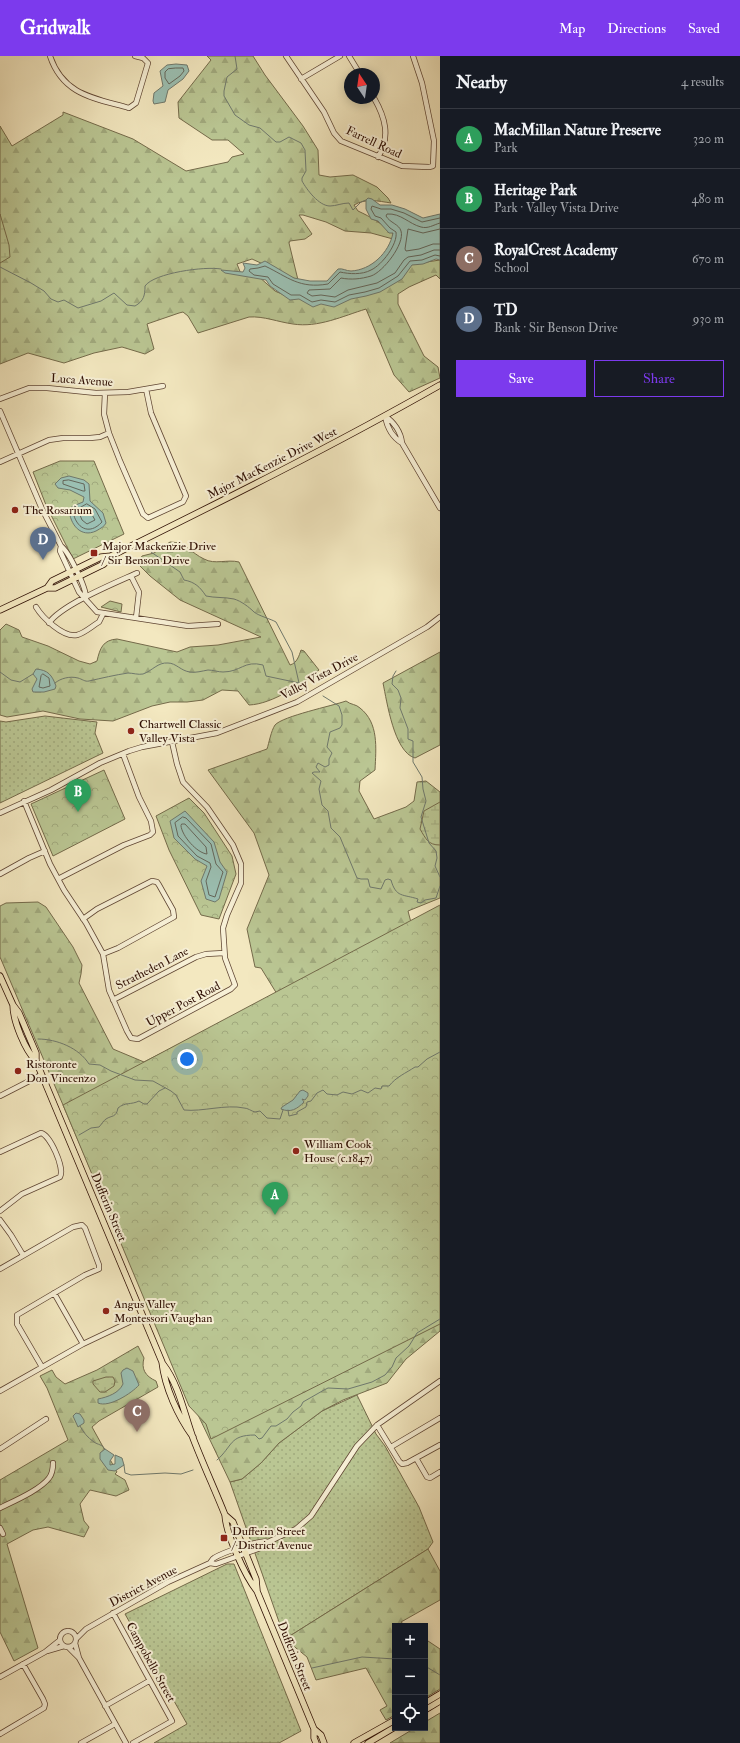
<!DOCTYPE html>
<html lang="en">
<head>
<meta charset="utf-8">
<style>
	:root { --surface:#171b24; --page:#242831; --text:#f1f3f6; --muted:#9ea1a6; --line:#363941; --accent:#7c3aed }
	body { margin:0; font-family:"IM FELL Double Pica",serif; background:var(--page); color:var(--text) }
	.controls { position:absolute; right:12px; bottom:12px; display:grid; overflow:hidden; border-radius:0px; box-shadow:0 2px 10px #0003 }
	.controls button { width:36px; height:36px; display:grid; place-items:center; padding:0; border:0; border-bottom:1px solid var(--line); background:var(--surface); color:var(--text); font:20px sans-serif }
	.compass { position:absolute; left:344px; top:12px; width:36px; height:36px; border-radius:50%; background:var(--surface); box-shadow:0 2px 10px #0003; rotate:347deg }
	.you { position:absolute; left:187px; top:1003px; width:14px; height:14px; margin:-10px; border:3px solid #fff; border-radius:50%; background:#1a73e8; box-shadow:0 0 0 6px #1a73e833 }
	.badge { display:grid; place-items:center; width:26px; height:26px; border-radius:50%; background:var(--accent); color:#fff; font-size:13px; font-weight:700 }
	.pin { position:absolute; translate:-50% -33px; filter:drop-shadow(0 1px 2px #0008) }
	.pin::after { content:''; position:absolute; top:21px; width:14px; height:12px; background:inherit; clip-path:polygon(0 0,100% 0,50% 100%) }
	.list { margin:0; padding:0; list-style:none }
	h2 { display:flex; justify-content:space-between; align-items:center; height:52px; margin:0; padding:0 16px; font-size:17px }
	h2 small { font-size:13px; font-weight:400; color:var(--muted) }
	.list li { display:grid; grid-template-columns:26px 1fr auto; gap:12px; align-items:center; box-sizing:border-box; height:60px; padding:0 16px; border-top:1px solid var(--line) }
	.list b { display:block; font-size:15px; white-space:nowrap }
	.list p { margin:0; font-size:13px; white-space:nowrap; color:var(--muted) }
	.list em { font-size:13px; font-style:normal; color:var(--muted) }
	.actions { display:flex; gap:8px; padding:12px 16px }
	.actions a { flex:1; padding:9px 0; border:1px solid var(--accent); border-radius:0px; text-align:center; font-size:14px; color:var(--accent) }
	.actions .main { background:var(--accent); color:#fff }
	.icon { flex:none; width:22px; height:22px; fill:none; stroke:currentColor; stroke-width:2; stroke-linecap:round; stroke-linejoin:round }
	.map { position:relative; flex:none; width:440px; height:1687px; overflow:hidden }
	header { display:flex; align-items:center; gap:24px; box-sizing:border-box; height:56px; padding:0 20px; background:var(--accent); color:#fff }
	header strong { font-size:19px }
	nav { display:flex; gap:22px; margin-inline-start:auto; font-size:14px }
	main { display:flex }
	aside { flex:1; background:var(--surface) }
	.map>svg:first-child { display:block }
	.grass { fill:url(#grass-dots); stroke:#746a4a }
	.forest { fill:url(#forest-firs); stroke:#746a4a }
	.wetland { fill:url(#wetland-marsh); stroke:#746a4a }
	.park { fill:url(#park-crowns); stroke:#746a4a }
	.water { fill:#9bc0b3; stroke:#6f786c }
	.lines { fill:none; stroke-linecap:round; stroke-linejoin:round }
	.shore { stroke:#64665a; stroke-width:1 }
	.stream { stroke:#6f786c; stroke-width:1 }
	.minor-casing { stroke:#5e4432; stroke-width:6 }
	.major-casing { stroke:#2d0d02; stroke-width:7 }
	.minor { stroke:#f7f0d6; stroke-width:4.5 }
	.major { stroke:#f3e8c0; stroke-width:5.5 }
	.poi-dot { fill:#8f2418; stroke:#f7f0d6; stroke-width:1.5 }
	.labels { text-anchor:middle; stroke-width:4; stroke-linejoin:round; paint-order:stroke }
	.street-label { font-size:12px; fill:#2d0d02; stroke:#f7f0d6 }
	.poi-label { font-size:12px; fill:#2d0d02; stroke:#f7f0d6; text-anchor:start }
</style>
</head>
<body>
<header>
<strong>Gridwalk</strong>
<nav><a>Map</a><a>Directions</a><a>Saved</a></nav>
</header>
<main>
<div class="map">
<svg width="440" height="1687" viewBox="0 0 440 1687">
	<defs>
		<pattern id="grass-dots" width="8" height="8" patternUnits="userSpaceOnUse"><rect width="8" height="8" fill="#bac693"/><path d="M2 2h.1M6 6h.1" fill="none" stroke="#a0a97d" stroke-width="1.8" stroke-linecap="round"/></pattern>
		<pattern id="forest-firs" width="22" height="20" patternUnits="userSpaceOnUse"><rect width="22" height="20" fill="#bac693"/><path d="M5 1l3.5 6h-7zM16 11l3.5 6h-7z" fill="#a0a97d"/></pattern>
		<pattern id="wetland-marsh" width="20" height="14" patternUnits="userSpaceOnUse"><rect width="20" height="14" fill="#bac693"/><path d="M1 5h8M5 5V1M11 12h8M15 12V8" fill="none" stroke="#a0a97d"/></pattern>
		<pattern id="park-crowns" width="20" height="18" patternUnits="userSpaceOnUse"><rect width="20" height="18" fill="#bac693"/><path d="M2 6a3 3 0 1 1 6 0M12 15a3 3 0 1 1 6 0" fill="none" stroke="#a0a97d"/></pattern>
	</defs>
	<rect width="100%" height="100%" fill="#f3e8c0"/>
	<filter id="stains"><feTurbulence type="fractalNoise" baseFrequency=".005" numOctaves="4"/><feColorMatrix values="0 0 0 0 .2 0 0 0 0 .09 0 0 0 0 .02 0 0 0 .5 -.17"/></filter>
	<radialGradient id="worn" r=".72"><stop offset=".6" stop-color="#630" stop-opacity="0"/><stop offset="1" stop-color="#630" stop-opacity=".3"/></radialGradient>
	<path class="grass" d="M 45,660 L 97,666 L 95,677 L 103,697 L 0,747 L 0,665 L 6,666 Z
		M 357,1339 L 376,1378 L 385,1390 L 419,1451 L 433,1486 L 428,1493 L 285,1583 L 230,1426 L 242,1423 L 261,1407 L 279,1387 L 322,1355 Z
		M 227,1508 L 234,1508 L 301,1675 L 279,1687 L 154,1687 L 187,1668 L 125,1558 Z"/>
	<path class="forest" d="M 207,0 L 253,0 L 265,19 L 303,70 L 318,94 L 319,119 L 330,121 L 353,119 L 377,131 L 388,142 L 391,147 C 378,145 366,142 354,149 L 358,155 C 371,161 383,168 393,178 L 393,183 L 371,177 L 345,175 L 326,166 L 303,159 L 299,159 L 312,178 L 305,183 L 290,185 L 289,187 L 298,224 L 252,203 L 237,208 L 241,218 L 258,220 L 275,235 L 284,239 L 297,242 L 413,208 L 440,204 L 440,223 L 436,219 L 409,231 L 398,238 L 398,248 L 424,300 L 438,311 L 440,322 L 409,336 L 394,319 L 366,253 C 343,260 318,272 293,268 C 278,266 264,260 249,261 L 198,277 L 188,260 L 183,256 L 179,257 L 147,268 L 154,293 L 145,298 L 122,291 L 94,297 L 64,307 L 28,297 L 0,308 L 0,70 L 12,90 L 63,59 L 63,56 L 133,83 L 186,115 L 228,106 L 232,101 L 244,98 L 228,84 L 212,84 L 179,62 L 178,46 L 211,4 Z
		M 170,486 C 186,486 191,497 204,503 C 215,509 227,503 239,506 L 290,609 C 297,607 299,600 301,594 L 304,595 L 319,614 C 301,628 273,648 249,649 L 238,635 L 222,634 L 203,644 L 187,646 L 170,646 L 152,650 L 113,665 L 80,663 L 43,655 L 7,661 L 0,659 L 0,574 L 6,568 L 19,574 L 22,581 L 48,590 L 79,605 L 90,608 L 97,605 C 100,592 103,584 117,583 L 177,596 L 190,591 L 218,589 L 261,581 L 180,544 L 150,520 L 138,508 L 142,500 L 154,497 Z
		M 440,596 L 440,689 L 415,702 C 394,696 387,646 383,627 Z
		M 346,645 C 351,649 356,648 360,652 C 379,667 376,692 375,714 L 360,725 L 359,735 L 374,763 L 406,751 L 414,745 L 417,726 L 426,725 L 440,736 L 440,842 L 408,855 L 438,969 L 440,1275 L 406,1303 L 387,1327 L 343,1344 L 322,1355 L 279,1387 L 261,1407 L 242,1423 L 230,1426 L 169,1298 L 0,901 L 0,850 L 6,847 L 38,846 L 46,851 L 73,891 L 82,909 L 81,918 L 79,927 L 113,993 L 144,1006 L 277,938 L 261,912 L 255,911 L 247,873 L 269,819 L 254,777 L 208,714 L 267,693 C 269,687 271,675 275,669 C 283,660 332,650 346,645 Z
		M 138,1290 L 144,1302 C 141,1313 145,1320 156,1325 L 158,1331 L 99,1365 L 92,1371 L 117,1416 L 115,1418 L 125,1424 L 129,1434 L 116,1440 L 90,1434 L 80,1448 L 84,1465 L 89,1471 L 84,1481 L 48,1471 L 33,1474 L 7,1488 L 38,1592 L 14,1605 L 0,1576 L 0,1424 L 68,1384 L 47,1332 L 40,1320 L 52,1314 L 56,1321 L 65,1328 L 97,1314 Z
		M 428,1493 L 440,1515 L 440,1544 L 401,1566 L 406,1570 L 395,1570 L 395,1659 L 386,1664 L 380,1654 L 387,1650 L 366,1612 L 316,1624 L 307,1601 L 285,1583 Z
		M 425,1583 L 440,1593 L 440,1633 L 425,1642 Z
		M 440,1657 L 440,1687 L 390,1687 L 415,1672 L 425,1672 L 425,1666 Z"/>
	<path class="wetland" d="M 0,158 L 9,189 L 10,201 L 0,207 Z
		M 440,746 L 440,789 C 428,789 426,783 420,773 L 424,755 Z
		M 106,1321 L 113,1321 L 115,1325 L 114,1330 L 105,1336 L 100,1336 L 93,1328 L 93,1325 Z"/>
	<path class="park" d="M 60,405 L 94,405 L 124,478 L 73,503 L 46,449 L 33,416 Z
		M 110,545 L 122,548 L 121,556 L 101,551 Z
		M 104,714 L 125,763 L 53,800 L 31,748 Z
		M 189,742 L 204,757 L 232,800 L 236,818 L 219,863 L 201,859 L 169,794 L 156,760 Z
		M 440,849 L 440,1268 L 211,1383 L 206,1368 L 189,1350 L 63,1049 Z"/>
	<path class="water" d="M 176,8 L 187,9 L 189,15 L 183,23 L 168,34 L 165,46 L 154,48 L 153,45 L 154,37 L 163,30 L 160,15 L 167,9 Z
		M 368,142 L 372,143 L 380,149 L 392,149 L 405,153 L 423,162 L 440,158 L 440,204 L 436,203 L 423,208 L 412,209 L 402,223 L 380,236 L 366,240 L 351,243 L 334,251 L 321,248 L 313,251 L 299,243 L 290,244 L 270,230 L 266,224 L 225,217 L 221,214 L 243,216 L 245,212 L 243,207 L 257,209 L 265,205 L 294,222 L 310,225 L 327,225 L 338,213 C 343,212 346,215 351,215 C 371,214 389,197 393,177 L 389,177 L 378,165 L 371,163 L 366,153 L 366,144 Z
		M 69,420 L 84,424 L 89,428 L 90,445 L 103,457 L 106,467 C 104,471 101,472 96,475 C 81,482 70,469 69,453 L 73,450 L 83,446 L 84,441 L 70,434 L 58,432 L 55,428 L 61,422 Z
		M 36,613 C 48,614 52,619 56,630 L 55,633 L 44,636 L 33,636 L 32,633 L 37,623 L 33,618 Z
		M 185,755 L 214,786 L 220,806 L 227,816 L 219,843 L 215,846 L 206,843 L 201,825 L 207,810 L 195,803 L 174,782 L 170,765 Z
		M 303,1034 L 308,1037 L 308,1040 L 305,1044 L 302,1043 L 304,1046 C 297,1053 291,1057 281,1053 L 282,1051 L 293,1044 L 300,1035 Z
		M 127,1312 L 133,1315 L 139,1329 C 132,1337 109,1352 98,1347 L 98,1343 C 108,1341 119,1337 123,1328 L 121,1317 L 123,1314 Z
		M 76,1357 L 80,1358 L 84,1364 L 84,1367 L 78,1371 L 73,1360 Z
		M 105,1393 L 114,1399 L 110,1405 L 110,1409 L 115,1408 L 115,1399 L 122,1402 L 124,1409 L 115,1415 L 108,1414 L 100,1403 L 100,1397 Z"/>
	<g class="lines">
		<path class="shore" d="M 176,12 L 183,12 L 184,15 L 180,20 L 169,28 L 165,22 L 165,16 L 168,13 Z
			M 440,162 L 422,166 L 404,157 L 391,153 L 381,153 L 372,150 L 371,153 L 375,160 L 381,162 L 390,172 L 396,176 C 398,188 382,209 371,214 C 362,219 349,218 340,216 L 328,228 C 299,233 288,221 265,210 L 258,212 L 250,213 L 249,215 L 254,219 L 268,221 L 273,228 L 291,239 L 300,239 L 312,246 L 321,244 L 335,246 L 349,239 L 365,236 L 379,232 L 398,220 L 410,205 L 422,204 L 435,199 L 440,200
			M 440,167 C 433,169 428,173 421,171 C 409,168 401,157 387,158 L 386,160 C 390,167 399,168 401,175 C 405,188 383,216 371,220 C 361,223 351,224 341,222 L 330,233 L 309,234 L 307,237 L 312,240 L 321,239 L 335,241 L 348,234 L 377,227 L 395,217 L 404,204 L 408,201 L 421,199 L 434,194 L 440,194
			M 440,173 L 423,177 L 408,173 L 405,193 L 406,195 L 419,193 L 433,188 L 440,188
			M 69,424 L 84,428 L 85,435 L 83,435 L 63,428 L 63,425 Z
			M 87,448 L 95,453 L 102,466 C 89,480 76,472 73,456 Z
			M 87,454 L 91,457 L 95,464 L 87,468 L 82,464 L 80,459 Z
			M 43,618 L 49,622 L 50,630 L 43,632 L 39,631 L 41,620 Z
			M 183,761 L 186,762 L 211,788 L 216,808 L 223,816 L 215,841 L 209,839 L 206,825 L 211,811 L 210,807 L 197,800 L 178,780 L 175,767 Z
			M 182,768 L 185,768 L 206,791 L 207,798 C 197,797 182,780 181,770 Z"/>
		<path class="stream" d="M 235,0 L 237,13 L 227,21 L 224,35 L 224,40 L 235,59 L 249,69 L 260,72 L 276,86 L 280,86 L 289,81 L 301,87 L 305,94 L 306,115 L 302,122 L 302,125 C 307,134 319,150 330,150 C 336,150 342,147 349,147 L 353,154 L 361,146 L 366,144
			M 0,211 L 31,227 L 44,235 L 51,243 L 58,246 L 64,244 L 78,252 L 101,245 L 114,237 L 127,249 L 135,250 C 144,245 145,239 145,230 C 154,217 205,210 221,213
			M 396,615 L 393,620 L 392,628 L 398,634 L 401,642 L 400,652 L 408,673 L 408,683 L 413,685 L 413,706 L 422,721 L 423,733 L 426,745 L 421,761 L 429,787 L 436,795 L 437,802 L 435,810 L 440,821
			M 0,616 L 11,624 L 20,626 L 33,618
			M 55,627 C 61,622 70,620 78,622 C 82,623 85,626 89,625 C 102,622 115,619 128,617 C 133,617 138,619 143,618 C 152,615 158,606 168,607 C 176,607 181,615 190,616 C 196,617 202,615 208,614 C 213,614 218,616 223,616 C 241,616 244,604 263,609 L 266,620 L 299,627 L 292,596 L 276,566 C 271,563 259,560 254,556 C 249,551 241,545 234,543 C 225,541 215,542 206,540 C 200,531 195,526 184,524 L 180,516 L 151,496
			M 323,640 L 339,650 L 342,659 L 342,669 L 340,672 L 330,676 L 327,691 L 332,697 L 329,703 L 329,709 L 325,711 L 318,707 L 316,711 L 320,716 L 314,716 L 312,717 L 321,725 L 319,733 L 322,749 L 328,755 L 331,772 L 340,781 L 357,822 L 361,823 L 368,823 L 370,831 L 381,833 L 385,824 L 388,823 L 391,824 C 396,842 403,838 418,843 L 417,846 L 421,847 L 425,844 L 436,842 L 440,830
			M 38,983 C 57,983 79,992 89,1008 L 100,1009 L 111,1015 L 135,1024 L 153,1025 L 171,1035 L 176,1039 L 184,1054 C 202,1056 226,1048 244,1052 C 248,1052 251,1055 255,1056 L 260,1055 L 267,1062 L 280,1063 L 283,1054
			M 288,1054 L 289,1060 L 297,1058 L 297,1056 L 306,1051 L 307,1046 L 311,1045 L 317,1037 L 323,1034 L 327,1038 L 337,1039 L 343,1036 L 352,1038 L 361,1034 L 368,1037 L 375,1032 L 381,1033 L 382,1030 L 389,1030 C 396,1021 406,1017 415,1011 L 418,1011 L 427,1003 L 440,996
			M 79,1079 L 91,1072 L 99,1071 C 101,1069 104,1064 106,1063 C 112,1059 116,1062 118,1052 C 125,1046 131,1049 139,1045 L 144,1048 L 147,1048 L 159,1035 L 165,1032
			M 80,1370 C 83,1376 88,1382 94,1386 C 98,1389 102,1388 105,1393
			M 217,1404 C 233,1390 229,1379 255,1379 L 259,1383 L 262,1382 L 271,1370 L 276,1370 L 287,1363 L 293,1356 L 301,1350 L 303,1346 L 324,1334 L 328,1332 L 348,1333 L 372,1326 L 385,1319 L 392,1311 L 396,1302 L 409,1290 L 417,1277 L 440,1263
			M 124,1409 L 125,1417 L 131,1419 L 165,1417 L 181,1418 L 193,1414
			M 425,1610 L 440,1619
			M 312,1612 L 362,1601 L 395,1603"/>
		<defs>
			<path id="minor" d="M 50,0 C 63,39 94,42 129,52 L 136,47 L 148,7 L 143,2 L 135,0
				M 286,0 L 324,56 L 334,77 L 341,85 L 402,110 L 429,111 L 433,110 L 434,85 L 422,27 L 413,0
				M 349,0 L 360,18
				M 301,23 L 340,0
				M 374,42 C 385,61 391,81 378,101
				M 105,337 L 104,358 L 109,377 L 120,405 L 143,458 L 148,462 L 183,446 L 186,440 L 151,357 L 146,333
				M 0,343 L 29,332 L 47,332 L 96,337 L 128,336 L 163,330
				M 0,355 L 42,453 L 61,490 C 69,496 86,531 86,542
				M 385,360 C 394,366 401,376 402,387 L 440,452
				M 385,360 C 387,371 392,381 402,387
				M 0,406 L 49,384 L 63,382 L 90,382 L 100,381 L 109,377
				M 61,490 L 60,495 L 79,536 L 97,556 L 188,570 L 218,568
				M 131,520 L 139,536 L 136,562
				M 36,551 C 42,561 63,582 77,579 C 85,577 92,570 99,566 L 103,558
				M 49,567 C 61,549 115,527 137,517
				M 24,745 L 50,808 L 64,834 L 86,867 L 103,898 L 109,934 L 127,975 L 131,982 L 138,983 L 231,933 L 235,929 L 225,902 L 223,872 L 227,859 L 241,827 L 241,808 L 233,789 L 207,751 L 183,726 L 177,708 L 172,686
				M 0,757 L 51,734 L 100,707 L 129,695 L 142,691 L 217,677 L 297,646 L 427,571 L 440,561
				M 0,818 L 29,802 L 45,795
				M 58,823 L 124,789 L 150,779 L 153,776 L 151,765 L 139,741 L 123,698
				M 83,863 L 97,853 L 152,825 L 157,826 L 159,829 L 173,854 L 174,861 L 118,892 L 103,898
				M 113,944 L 196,901 L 206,898 L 224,897
				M 0,1040 L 41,1019
				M 0,1096 L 41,1077 C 50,1079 65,1112 60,1121 L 22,1138 L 0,1155
				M 0,1164 L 11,1179 L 23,1199
				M 0,1213 L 73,1171 L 82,1169 L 85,1172 L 99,1209 L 99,1213 L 85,1219 L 17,1259 L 17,1268 L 42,1311
				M 54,1237 L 83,1288
				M 0,1335 L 83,1288 L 142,1260
				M 377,1369 L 399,1405 L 402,1408 L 407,1407 L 440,1389
				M 391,1391 L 440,1362
				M 0,1393 L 46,1363
				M 416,1402 L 427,1421 L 430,1422 L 440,1416
				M 0,1452 C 14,1445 40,1434 49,1422 C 53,1417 53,1412 53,1407
				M 0,1472 L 3,1478
				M 210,1507 C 211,1506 212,1503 214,1502 C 222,1497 260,1483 268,1486
				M 113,1557 L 172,1665 L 133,1687
				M60 1583a8 8 0 1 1 16 0a8 8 0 1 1-16 0Z
				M 76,1583 L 86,1573 L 168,1526 L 210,1507 L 216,1508 L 266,1490 L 268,1486 L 296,1473 L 311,1460 L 357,1390 L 377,1369 L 440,1325
				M 75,1587 L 79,1602
				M 68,1591 L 79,1602 L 126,1687
				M 47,1595 L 64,1590
				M 0,1621 L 45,1596 L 60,1584
				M 105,1650 L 149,1625
				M 0,1678 L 44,1652 L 45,1648 L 43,1643 L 23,1608
				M 81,1687 L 115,1668"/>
			<path id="major" d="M 47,532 L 55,532 L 104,508 L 111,500
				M 0,554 L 47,532 L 52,525 L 101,501 L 111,500 C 222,445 333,390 440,329
				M 0,920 L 13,949 L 19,957 L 36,997 L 36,1005
				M 13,949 C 13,965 25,994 36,1005 L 162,1306 C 165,1332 178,1360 193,1381
				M 163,1308 C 179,1329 184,1357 193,1382 C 203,1408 215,1434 225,1459 C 226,1478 245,1520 257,1535 L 314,1673 L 314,1682 L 316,1687
				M 225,1459 L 233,1466 L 256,1523 L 257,1534
				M 425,1647 L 440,1638
				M 425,1654 L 440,1645
				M 314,1673 L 321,1679 L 324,1687
				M 354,1687 L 395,1664
				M 368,1687 L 395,1671"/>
		</defs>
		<use href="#minor" class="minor-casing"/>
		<use href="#major" class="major-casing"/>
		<use href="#minor" class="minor"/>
		<use href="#major" class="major"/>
	</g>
	<g class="poi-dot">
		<circle cx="15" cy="454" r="4"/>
		<rect x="90" y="493" width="8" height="8" rx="2"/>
		<circle cx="131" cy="675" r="4"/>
		<circle cx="18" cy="1015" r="4"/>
		<circle cx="296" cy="1095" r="4"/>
		<circle cx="106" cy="1255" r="4"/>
		<rect x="220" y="1478" width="8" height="8" rx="2"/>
	</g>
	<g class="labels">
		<g class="street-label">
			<text transform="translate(374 86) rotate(25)" y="4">Farrell Road</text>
			<text transform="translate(82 324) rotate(4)" y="4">Luca Avenue</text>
			<text transform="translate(272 407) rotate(-27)" y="4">Major MacKenzie Drive West</text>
			<text transform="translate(319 620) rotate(-28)" y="4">Valley Vista Drive</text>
			<text transform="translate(152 912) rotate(-27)" y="4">Stratheden Lane</text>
			<text transform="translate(183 948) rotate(-28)" y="4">Upper Post Road</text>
			<text transform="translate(109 1151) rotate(67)" y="4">Dufferin Street</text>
			<text transform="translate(143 1530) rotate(-28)" y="4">District Avenue</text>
			<text transform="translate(295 1600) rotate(68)" y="4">Dufferin Street</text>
			<text transform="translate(151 1606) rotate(61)" y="4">Campobello Street</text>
		</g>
		<g class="poi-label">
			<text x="23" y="458">The Rosarium</text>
			<text x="102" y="494">Major Mackenzie Drive<tspan x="102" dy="14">/ Sir Benson Drive</tspan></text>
			<text x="139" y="672">Chartwell Classic<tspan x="139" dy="14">Valley Vista</tspan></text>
			<text x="26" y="1012">Ristoronte<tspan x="26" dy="14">Don Vincenzo</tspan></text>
			<text x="304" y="1092">William Cook<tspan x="304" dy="14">House (c.1847)</tspan></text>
			<text x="114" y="1252">Angus Valley<tspan x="114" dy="14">Montessori Vaughan</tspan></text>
			<text x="232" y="1479">Dufferin Street<tspan x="232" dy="14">/ District Avenue</tspan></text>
		</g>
	</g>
	<rect width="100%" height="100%" filter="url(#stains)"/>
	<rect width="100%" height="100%" fill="url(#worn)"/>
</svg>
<div class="controls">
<button>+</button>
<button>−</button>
<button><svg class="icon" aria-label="locate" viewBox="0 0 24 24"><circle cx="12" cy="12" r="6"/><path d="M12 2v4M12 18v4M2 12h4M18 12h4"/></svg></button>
</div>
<svg class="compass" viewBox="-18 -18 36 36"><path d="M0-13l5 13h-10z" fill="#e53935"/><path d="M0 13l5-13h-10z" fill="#9ea1a6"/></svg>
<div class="you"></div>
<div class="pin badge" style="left:275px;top:1159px;background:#2e9e5b">A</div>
<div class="pin badge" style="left:78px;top:756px;background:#2e9e5b">B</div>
<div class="pin badge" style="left:137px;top:1376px;background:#8d6e63">C</div>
<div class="pin badge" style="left:43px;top:504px;background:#5c6f8a">D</div>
</div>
<aside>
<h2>Nearby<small>4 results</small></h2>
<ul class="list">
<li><span class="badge" style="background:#2e9e5b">A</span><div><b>MacMillan Nature Preserve</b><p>Park</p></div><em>320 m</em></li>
<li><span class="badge" style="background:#2e9e5b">B</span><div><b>Heritage Park</b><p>Park · Valley Vista Drive</p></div><em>480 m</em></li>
<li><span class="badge" style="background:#8d6e63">C</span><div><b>RoyalCrest Academy</b><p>School</p></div><em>670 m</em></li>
<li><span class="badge" style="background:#5c6f8a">D</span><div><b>TD</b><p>Bank · Sir Benson Drive</p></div><em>930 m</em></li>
</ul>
<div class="actions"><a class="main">Save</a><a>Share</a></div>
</aside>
</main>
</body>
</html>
